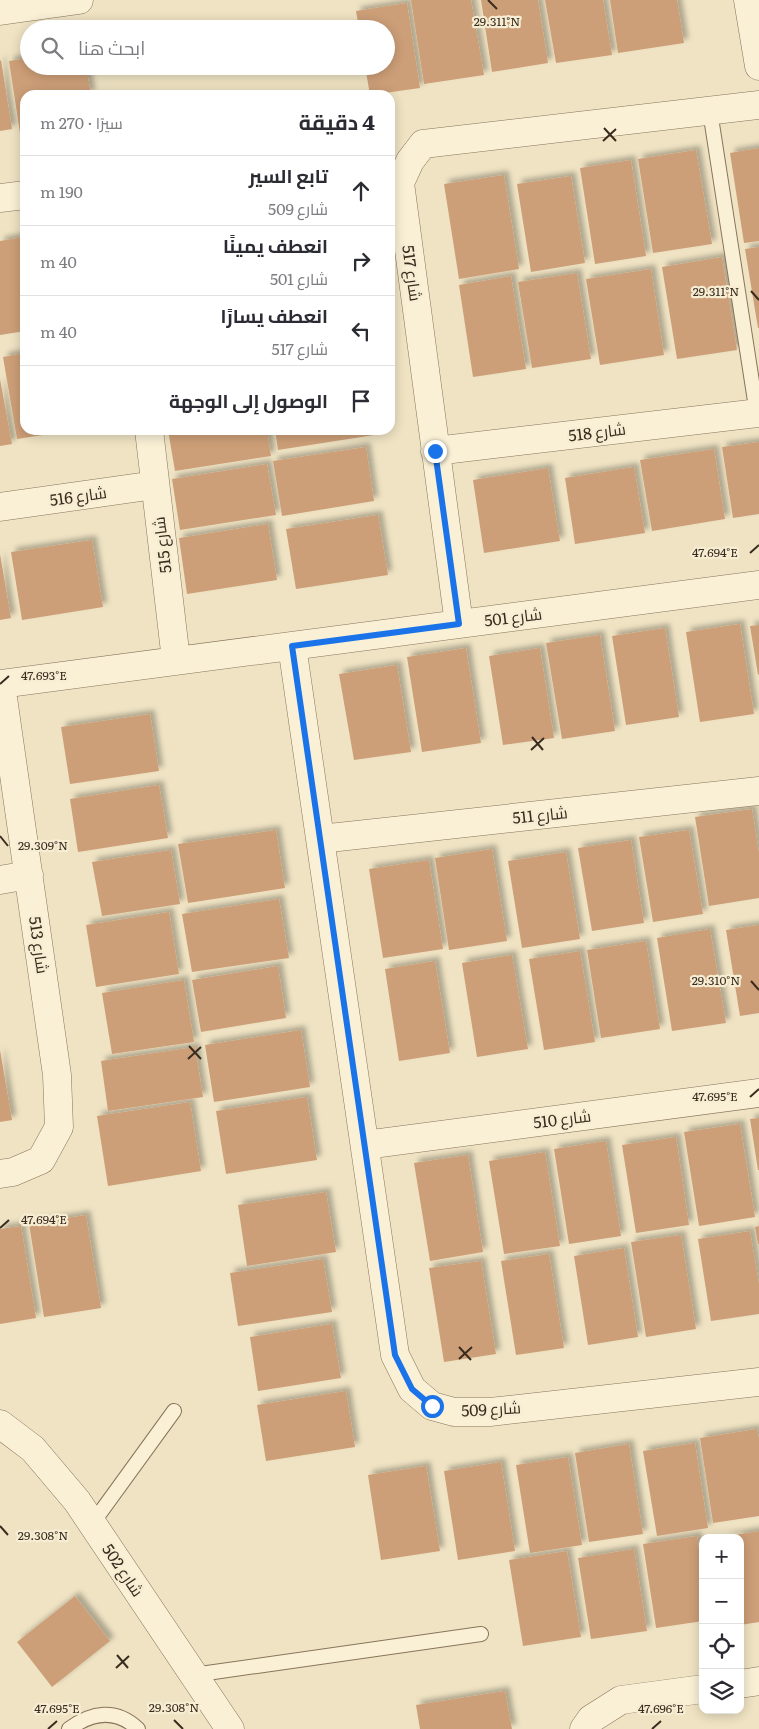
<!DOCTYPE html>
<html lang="ar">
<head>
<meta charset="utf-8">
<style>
	:root { --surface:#fff; --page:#f7f7f7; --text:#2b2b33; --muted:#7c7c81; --line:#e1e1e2 }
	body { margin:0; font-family:Literata,Cairo,serif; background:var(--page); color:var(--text); direction:rtl }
	.controls { position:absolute; right:15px; bottom:15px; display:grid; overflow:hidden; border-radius:10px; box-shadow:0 2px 12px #0003 }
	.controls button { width:45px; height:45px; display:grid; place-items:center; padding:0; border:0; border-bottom:1px solid var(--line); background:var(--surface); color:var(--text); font:25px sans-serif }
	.stop { position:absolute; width:15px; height:15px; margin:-11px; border:4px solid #1a73e8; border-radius:50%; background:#fff }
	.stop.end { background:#1a73e8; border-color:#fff; box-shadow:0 1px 5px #0008 }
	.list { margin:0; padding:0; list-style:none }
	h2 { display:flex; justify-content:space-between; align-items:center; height:65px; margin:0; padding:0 20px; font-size:21px }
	h2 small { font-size:16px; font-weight:400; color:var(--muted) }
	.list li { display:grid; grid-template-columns:32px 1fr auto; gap:15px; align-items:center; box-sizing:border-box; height:70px; padding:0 20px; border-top:1px solid var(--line) }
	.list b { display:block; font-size:19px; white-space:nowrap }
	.list p { margin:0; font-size:16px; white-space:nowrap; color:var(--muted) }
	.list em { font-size:16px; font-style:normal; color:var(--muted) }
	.icon { flex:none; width:28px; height:28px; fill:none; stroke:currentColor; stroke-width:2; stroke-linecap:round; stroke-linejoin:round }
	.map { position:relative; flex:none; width:759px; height:1729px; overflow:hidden; direction:ltr }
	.search { position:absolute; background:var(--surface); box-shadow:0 2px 12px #0003; left:20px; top:20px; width:375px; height:55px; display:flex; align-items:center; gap:12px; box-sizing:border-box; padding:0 18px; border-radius:28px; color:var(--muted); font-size:19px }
	.panel { position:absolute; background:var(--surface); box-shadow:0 2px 12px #0003; left:20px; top:90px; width:375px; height:345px; border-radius:15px; direction:rtl }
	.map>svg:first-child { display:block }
	.building { fill:#cd9f78; filter:url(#shadow) }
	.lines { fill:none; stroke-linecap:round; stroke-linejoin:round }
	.service-casing { stroke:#89745a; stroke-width:16 }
	.minor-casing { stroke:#89745a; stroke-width:29 }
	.tertiary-casing { stroke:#89745a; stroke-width:29 }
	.service { stroke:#f9f0d6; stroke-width:14 }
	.minor { stroke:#f9f0d6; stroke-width:28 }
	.tertiary { stroke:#f9f0d6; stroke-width:28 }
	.route { stroke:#1a73e8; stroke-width:6 }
	.ticks { fill:none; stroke:#392c1e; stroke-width:2 }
	.labels { text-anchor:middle; stroke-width:4.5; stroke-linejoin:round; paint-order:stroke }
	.street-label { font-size:16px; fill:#392c1e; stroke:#f6edd3 }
	.ticks-label { font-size:12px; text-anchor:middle; fill:#392c1e; stroke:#f6edd3; stroke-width:4.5; stroke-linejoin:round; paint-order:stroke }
</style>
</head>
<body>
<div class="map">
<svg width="759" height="1729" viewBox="0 0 759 1729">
	<defs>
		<filter id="shadow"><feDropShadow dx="4.5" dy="-4.5" stdDeviation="2.5" flood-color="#0004"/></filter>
	</defs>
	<rect width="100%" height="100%" fill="#efe3c3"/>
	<path class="building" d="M 411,0 L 471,0 L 484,75 L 424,84 Z
		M 481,0 L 538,0 L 548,63 L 492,72 Z
		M 545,0 L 603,0 L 612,55 L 556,63 Z
		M 610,0 L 677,0 L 684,43 L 618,53 Z
		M 407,3 L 420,88 L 370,95 L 365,66 L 386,66 L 386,29 L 359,29 L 356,11 Z
		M 29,58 L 29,66 L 86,66 L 91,95 L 25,95 L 25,132 L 20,133 L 9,61 Z
		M 1,60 L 12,129 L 0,131 L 0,61 Z
		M 759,148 L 759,241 L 744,243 L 730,153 Z
		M 696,150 L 712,244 L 653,253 L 638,159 Z
		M 631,160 L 646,256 L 595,264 L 580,168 Z
		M 504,175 L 519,269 L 459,279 L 444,184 Z
		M 571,176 L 585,263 L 531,272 L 517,184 Z
		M 25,237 L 25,331 L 0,335 L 0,241 Z
		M 759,247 L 759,328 L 758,328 L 745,249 Z
		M 722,257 L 737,350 L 677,359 L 662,267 Z
		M 651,269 L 664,355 L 600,365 L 586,279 Z
		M 577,273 L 591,359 L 532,368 L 518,282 Z
		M 511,276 L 526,369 L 473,377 L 459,285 Z
		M 25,353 L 25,430 L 68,431 L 17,439 L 3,357 Z
		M 0,379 L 12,444 L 0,446 Z
		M 168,430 L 267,430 L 271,456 L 175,471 Z
		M 275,430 L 373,430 L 374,435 L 278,450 Z
		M 759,442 L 759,514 L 733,518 L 722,447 Z
		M 366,447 L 374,501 L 282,516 L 273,461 Z
		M 714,449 L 725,519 L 652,531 L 640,460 Z
		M 267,464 L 276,515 L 180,530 L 172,479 Z
		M 634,467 L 645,533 L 575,544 L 565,478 Z
		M 548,468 L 560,541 L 484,553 L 473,480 Z
		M 378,515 L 388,575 L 296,589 L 286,529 Z
		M 268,524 L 277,580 L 187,594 L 179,538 Z
		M 92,540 L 103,607 L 22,620 L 11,552 Z
		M 0,554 L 11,618 L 0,620 Z
		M 740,624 L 754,714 L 700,722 L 686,632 Z
		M 759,625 L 759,674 L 758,675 L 750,626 Z
		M 665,628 L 679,717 L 626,725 L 612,636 Z
		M 600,635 L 615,731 L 562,739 L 546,643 Z
		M 466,648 L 481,743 L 422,752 L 407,657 Z
		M 540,648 L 554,738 L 503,745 L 489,656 Z
		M 397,665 L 411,752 L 354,760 L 339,674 Z
		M 150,714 L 159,771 L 70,784 L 61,727 Z
		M 159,785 L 168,838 L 78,852 L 70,799 Z
		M 752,809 L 759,853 L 759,898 L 709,906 L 695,817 Z
		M 276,830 L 285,888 L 188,903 L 178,844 Z
		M 689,830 L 703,914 L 653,922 L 639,837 Z
		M 631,840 L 644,923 L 592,931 L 578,848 Z
		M 492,849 L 507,941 L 449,950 L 435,858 Z
		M 171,850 L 180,904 L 102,916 L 92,862 Z
		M 566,852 L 580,939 L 522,948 L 508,861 Z
		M 429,860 L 443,949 L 383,958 L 369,869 Z
		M 279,899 L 289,958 L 192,972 L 182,914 Z
		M 169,912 L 179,974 L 96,987 L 86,925 Z
		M 759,925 L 759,1013 L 740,1016 L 726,930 Z
		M 710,929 L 726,1023 L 672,1031 L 657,938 Z
		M 646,941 L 660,1029 L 601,1038 L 587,950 Z
		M 580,951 L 595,1042 L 544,1050 L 529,959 Z
		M 512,955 L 528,1049 L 477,1057 L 462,963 Z
		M 435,961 L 450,1053 L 399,1061 L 385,969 Z
		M 278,966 L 286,1018 L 201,1032 L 192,980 Z
		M 184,980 L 194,1042 L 112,1054 L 102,993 Z
		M 301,1030 L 310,1087 L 214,1102 L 205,1045 Z
		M 195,1047 L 203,1097 L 108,1111 L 101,1061 Z
		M 0,1050 L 12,1120 L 0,1122 Z
		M 307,1097 L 317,1160 L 226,1174 L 216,1111 Z
		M 190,1102 L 201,1171 L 108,1186 L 97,1116 Z
		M 759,1118 L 759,1170 L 758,1170 L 750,1119 Z
		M 740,1124 L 755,1217 L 699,1226 L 684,1132 Z
		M 676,1137 L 689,1225 L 636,1233 L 622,1145 Z
		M 606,1141 L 621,1236 L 569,1244 L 554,1149 Z
		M 545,1152 L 560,1246 L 504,1254 L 489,1161 Z
		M 468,1155 L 483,1252 L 430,1261 L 414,1163 Z
		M 326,1192 L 336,1252 L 247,1266 L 238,1205 Z
		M 86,1215 L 101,1308 L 44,1317 L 29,1224 Z
		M 21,1226 L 36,1318 L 0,1324 L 0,1229 Z
		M 759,1226 L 759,1244 L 758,1244 L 755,1227 Z
		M 750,1231 L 759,1284 L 759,1314 L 711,1321 L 698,1239 Z
		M 681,1235 L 696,1329 L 646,1337 L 631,1242 Z
		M 624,1248 L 638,1337 L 588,1345 L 574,1256 Z
		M 549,1254 L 564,1348 L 516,1355 L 501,1261 Z
		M 323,1259 L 332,1312 L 238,1326 L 230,1273 Z
		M 481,1261 L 496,1354 L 444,1362 L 429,1268 Z
		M 332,1324 L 341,1378 L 258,1391 L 250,1337 Z
		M 346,1391 L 355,1447 L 266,1461 L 257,1405 Z
		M 757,1429 L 759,1439 L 759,1516 L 713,1523 L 700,1438 Z
		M 695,1443 L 708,1528 L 657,1536 L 643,1451 Z
		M 629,1444 L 643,1534 L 589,1542 L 575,1453 Z
		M 568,1457 L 582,1545 L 530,1553 L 516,1465 Z
		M 501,1462 L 515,1551 L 458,1560 L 444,1471 Z
		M 426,1466 L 440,1551 L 381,1560 L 368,1475 Z
		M 759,1531 L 759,1622 L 740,1625 L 740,1538 L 722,1537 Z
		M 697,1536 L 703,1574 L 703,1621 L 656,1628 L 643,1544 Z
		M 634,1549 L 647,1631 L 591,1639 L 578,1558 Z
		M 567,1551 L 581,1637 L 523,1646 L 509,1560 Z
		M 75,1596 L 110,1641 L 52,1687 L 17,1642 Z
		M 505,1691 L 512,1729 L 420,1729 L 416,1705 Z"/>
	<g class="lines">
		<defs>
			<path id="service" d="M 710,111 L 757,414
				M 92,1524 L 174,1411
				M 193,1675 L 481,1634
				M 69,1729 C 92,1712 116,1708 138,1729"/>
			<path id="minor" d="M 748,0 L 759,66
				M 0,198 L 25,195
				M 149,430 L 176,660
				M 435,451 L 759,413
				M 0,507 L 155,485
				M 459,624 L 400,183 L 410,161 L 423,144 L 759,105
				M 292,646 L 395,1355 L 412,1389 L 432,1406 L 454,1412 L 490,1412 L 759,1382
				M 0,684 C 253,650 506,618 759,585
				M 320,839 L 759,791
				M 0,880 L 29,875
				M 365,1145 L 759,1093
				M 0,1174 L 13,1172 L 41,1160 L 59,1127 L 57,1075 L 1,684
				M 0,1424 L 33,1449 L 77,1501 L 230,1729
				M 740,1684 L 759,1681
				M 584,1729 L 591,1719 L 621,1700 L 703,1689"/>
			<path id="tertiary" d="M 0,11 L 79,0"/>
		</defs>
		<use href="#service" class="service-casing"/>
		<use href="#minor" class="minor-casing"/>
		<use href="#tertiary" class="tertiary-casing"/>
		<use href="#service" class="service"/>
		<use href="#minor" class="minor"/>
		<use href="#tertiary" class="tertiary"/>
	</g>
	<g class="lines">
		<path class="route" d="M 432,1406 L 412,1389 L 395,1355 L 292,646 L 459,624 L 435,451"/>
	</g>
	<path class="ticks" d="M 488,0 L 497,9M 604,128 L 616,141M 603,141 L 616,129M 751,291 L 759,300M 750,553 L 759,545M 0,684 L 9,676M 532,737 L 543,750M 531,750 L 544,738M 0,836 L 8,846M 751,981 L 759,990M 189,1046 L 201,1059M 188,1059 L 201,1047M 750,1097 L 759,1089M 0,1228 L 9,1220M 459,1347 L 471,1360M 459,1359 L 472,1347M 0,1526 L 8,1535M 117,1655 L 128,1668M 116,1668 L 129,1656M 174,1720 L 183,1729M 48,1729 L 57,1721M 652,1729 L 661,1721"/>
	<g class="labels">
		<g class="street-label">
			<text transform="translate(412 273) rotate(82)" y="6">شارع 517</text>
			<text transform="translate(597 432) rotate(-7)" y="6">شارع 518</text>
			<text transform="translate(78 496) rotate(-8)" y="6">شارع 516</text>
			<text transform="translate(162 545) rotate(-97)" y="6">شارع 515</text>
			<text transform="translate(513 617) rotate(-7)" y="6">شارع 501</text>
			<text transform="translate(540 815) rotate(-6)" y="6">شارع 511</text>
			<text transform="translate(39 945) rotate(82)" y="6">شارع 513</text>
			<text transform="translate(562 1119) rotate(-7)" y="6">شارع 510</text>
			<text transform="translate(491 1409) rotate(-3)" y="6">شارع 509</text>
			<text transform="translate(123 1570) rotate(56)" y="6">شارع 502</text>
		</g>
	</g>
	<g class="ticks-label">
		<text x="497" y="26">29.311°N</text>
		<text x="716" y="296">29.311°N</text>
		<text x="715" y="557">47.694°E</text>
		<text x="44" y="680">47.693°E</text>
		<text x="43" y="850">29.309°N</text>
		<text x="716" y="985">29.310°N</text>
		<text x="715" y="1101">47.695°E</text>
		<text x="44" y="1224">47.694°E</text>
		<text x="43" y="1540">29.308°N</text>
		<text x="174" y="1712">29.308°N</text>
		<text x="57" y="1713">47.695°E</text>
		<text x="661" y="1713">47.696°E</text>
	</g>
</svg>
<div class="controls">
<button>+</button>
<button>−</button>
<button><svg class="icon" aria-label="locate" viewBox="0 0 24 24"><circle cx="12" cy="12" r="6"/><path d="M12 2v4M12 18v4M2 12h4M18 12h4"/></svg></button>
<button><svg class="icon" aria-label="layers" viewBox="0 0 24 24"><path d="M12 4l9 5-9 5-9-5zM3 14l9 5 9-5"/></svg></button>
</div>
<div class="stop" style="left:432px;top:1406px"></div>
<div class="stop end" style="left:435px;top:451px"></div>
<div class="search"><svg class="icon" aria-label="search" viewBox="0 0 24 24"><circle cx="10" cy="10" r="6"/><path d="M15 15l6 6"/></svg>ابحث هنا</div>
<section class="panel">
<h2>4 دقيقة<small>سيرًا · 270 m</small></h2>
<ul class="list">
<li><svg class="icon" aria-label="ahead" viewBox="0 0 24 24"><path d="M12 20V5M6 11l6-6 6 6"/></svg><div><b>تابع السير</b><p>شارع 509</p></div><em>190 m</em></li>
<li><svg class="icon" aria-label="right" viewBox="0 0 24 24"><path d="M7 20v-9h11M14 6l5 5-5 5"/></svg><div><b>انعطف يمينًا</b><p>شارع 501</p></div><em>40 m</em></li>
<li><svg class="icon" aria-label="left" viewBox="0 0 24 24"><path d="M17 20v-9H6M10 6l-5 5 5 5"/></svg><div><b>انعطف يسارًا</b><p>شارع 517</p></div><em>40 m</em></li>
<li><svg class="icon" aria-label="arrive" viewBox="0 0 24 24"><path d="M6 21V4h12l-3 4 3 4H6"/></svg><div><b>الوصول إلى الوجهة</b></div></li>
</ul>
</section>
</div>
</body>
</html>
